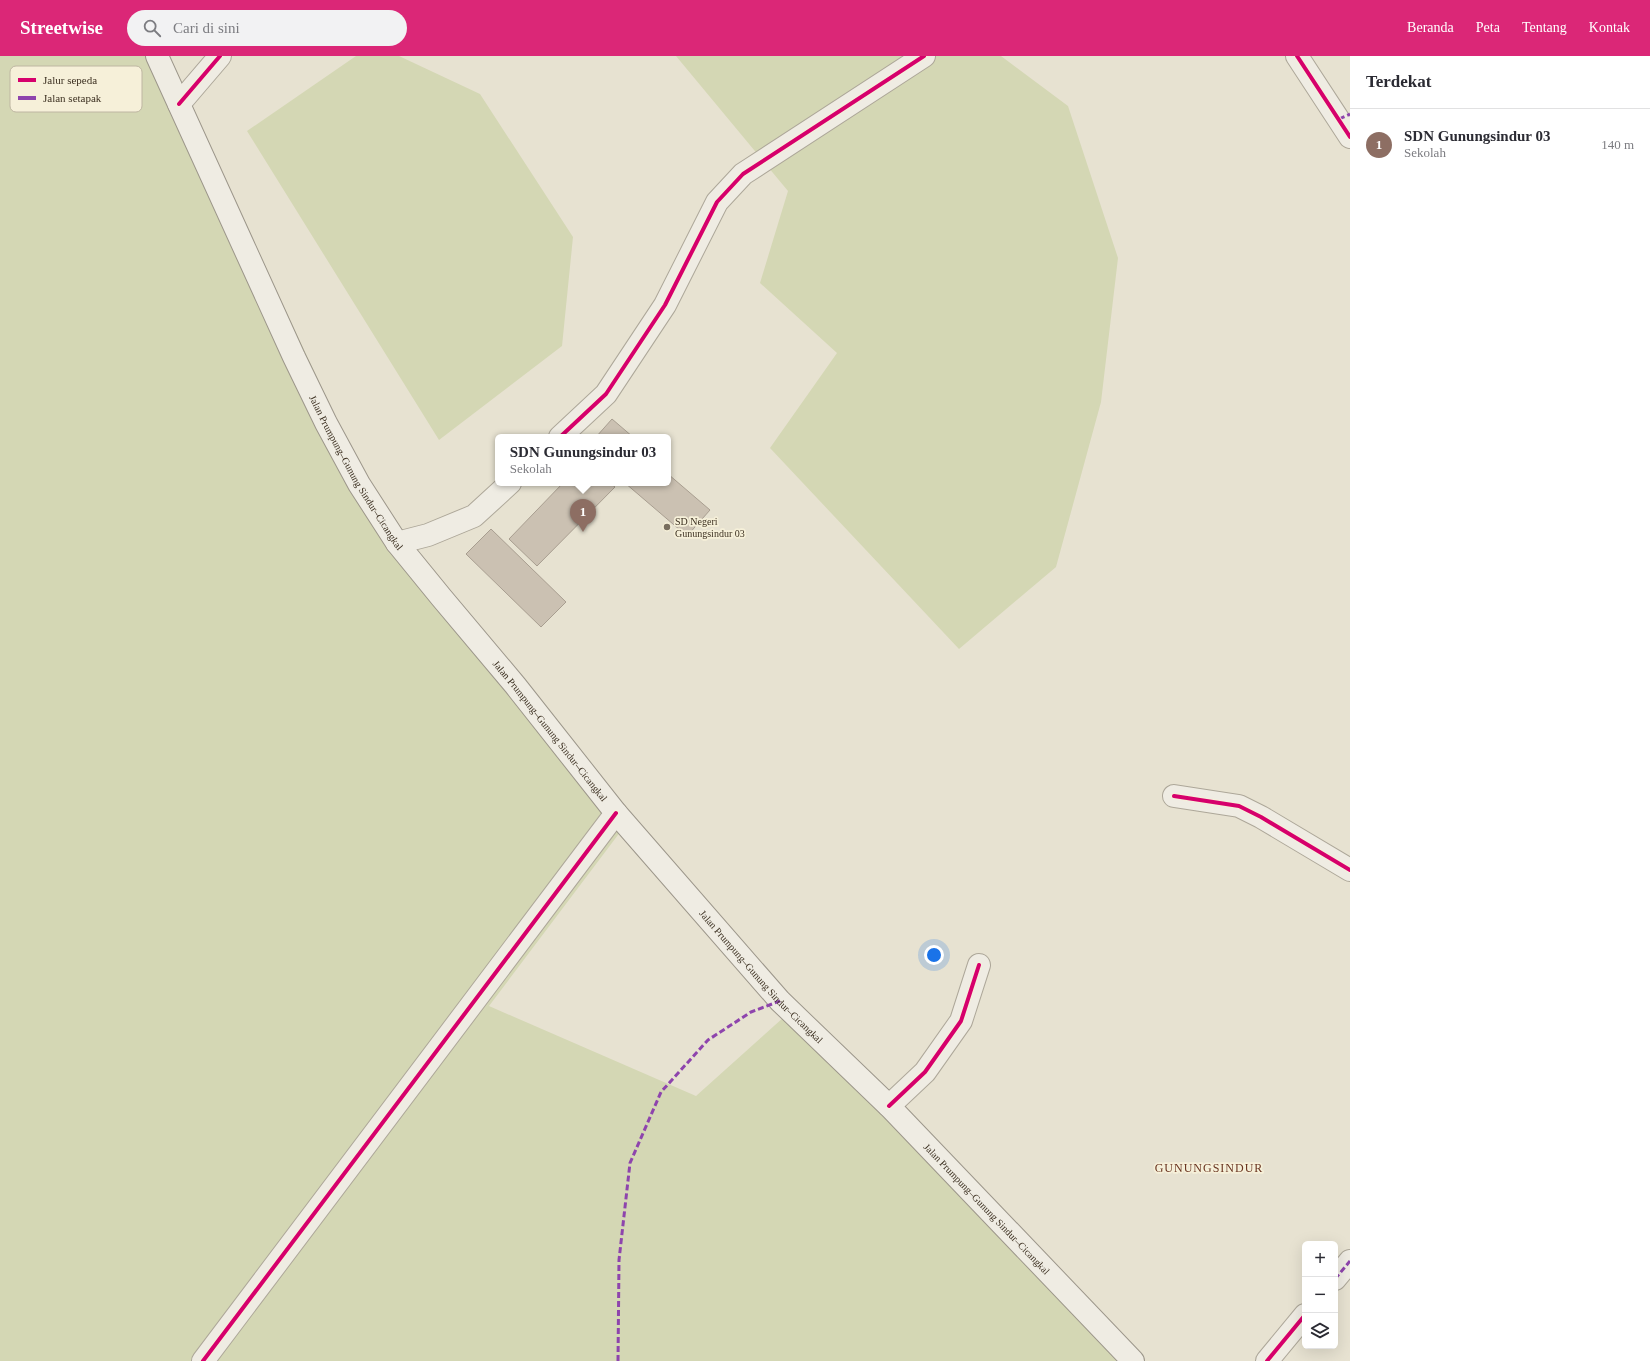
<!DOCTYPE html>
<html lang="id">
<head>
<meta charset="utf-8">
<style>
	:root { --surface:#fff; --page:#f2f2f3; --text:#2b2b33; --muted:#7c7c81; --line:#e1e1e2; --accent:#db2777 }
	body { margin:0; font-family:Georgia,serif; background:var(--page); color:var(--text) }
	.controls { position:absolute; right:12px; bottom:12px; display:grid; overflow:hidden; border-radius:6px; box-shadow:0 4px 16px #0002 }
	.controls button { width:36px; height:36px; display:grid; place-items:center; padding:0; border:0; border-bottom:1px solid var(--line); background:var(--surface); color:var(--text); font:20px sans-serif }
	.you { position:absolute; left:934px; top:899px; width:14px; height:14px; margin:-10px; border:3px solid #fff; border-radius:50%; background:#1a73e8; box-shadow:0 0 0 6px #1a73e833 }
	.badge { display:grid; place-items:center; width:26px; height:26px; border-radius:50%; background:var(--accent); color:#fff; font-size:13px; font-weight:700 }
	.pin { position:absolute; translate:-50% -33px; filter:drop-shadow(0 1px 2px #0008) }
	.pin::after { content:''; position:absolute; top:21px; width:14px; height:12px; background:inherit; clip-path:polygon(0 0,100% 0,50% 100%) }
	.popup { position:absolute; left:495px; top:378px; width:176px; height:52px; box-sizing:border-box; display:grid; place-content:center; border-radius:6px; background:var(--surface); filter:drop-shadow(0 1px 3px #0005); font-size:13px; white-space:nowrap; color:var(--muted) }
	.popup b { font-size:15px; color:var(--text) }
	.popup::after { content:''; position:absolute; left:50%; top:100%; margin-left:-8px; border:8px solid transparent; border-top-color:var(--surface) }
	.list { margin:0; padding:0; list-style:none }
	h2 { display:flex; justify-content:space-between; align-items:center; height:52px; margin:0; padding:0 16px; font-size:17px }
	h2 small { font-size:13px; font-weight:400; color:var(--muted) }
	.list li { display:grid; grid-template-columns:26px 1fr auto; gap:12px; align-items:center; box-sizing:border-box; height:72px; padding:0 16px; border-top:1px solid var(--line) }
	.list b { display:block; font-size:15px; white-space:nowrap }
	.list p { margin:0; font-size:13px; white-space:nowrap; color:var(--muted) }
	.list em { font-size:13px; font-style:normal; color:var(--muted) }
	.icon { flex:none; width:22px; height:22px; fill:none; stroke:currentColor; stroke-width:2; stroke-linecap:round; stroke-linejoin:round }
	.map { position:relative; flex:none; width:1350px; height:1305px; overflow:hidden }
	header { display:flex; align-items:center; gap:24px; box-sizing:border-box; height:56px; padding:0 20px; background:var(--accent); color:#fff }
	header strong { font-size:19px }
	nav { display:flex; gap:22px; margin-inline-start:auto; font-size:14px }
	.search { width:280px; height:36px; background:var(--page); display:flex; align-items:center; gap:10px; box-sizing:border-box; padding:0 14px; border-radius:22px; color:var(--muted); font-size:15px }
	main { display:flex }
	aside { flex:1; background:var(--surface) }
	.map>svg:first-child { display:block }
	.green { fill:#d4d7b4 }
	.building { fill:#cbc1b2; stroke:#a89e90 }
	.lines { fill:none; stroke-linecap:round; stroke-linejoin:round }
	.street-casing { stroke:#ada799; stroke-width:24 }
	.secondary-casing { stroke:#9c968a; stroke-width:24 }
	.street { stroke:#efece3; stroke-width:22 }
	.secondary { stroke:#efece3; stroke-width:22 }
	.quiet { stroke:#8e44ad; stroke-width:3; stroke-dasharray:6 3; stroke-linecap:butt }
	.cycleway-casing { stroke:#f6f0d9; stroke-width:6 }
	.cycleway { stroke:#d6006c; stroke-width:4 }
	.poi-dot { fill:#786e5f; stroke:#f6f0d9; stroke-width:1.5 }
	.labels { text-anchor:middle; stroke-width:3.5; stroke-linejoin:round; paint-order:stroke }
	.street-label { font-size:10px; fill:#3c3021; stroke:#f6f0d9 }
	.poi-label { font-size:10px; fill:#3c3021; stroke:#f6f0d9; text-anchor:start }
	.quarter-label { font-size:12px; letter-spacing:1px; fill:#693420; stroke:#f6f0d9 }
	.key { fill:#f6f0d9; stroke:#beb6a2; stroke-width:1 }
	.key-label { font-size:11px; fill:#3c3021 }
</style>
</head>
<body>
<header>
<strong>Streetwise</strong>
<div class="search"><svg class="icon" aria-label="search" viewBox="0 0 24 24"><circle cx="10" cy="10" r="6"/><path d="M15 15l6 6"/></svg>Cari di sini</div>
<nav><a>Beranda</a><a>Peta</a><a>Tentang</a><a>Kontak</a></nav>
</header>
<main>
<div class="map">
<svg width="1350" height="1305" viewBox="0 0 1350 1305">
	<rect width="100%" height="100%" fill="#e7e2d1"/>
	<path class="green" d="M 0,0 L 166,0 L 384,464 L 630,763 L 489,950 L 696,1040 L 794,952 L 1125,1305 L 0,1305 Z
		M 356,0 L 399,0 L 480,38 L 573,181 L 562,290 L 439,384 L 247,75 Z
		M 676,0 L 1001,0 L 1068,50 L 1118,202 L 1101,346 L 1056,511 L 959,593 L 770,392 L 837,297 L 760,227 L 788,135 Z"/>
	<path class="building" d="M 612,363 L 633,381 L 596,381 Z
		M 668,418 L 710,454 L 687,480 L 625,427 L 668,427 Z
		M 563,427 L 610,427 L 615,431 L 537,510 L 509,483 Z
		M 491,473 L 566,546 L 541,571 L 466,498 Z"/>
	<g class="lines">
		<defs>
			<path id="street" d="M 1297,0 L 1350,81
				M 179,48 L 220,0
				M 560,381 L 606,338 L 665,249 L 717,146 L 743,118 L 924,0
				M 397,487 L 428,479 L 474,460 L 510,427
				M 1174,740 L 1239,750 L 1261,761 L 1350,814
				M 889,1050 L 925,1016 L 961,965 L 979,909
				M 1335,1223 L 1350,1205
				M 203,1305 L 616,757
				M 1267,1305 L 1305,1259"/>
			<g id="secondary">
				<path id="s1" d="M 157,0 L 294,301 L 326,367 L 359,428 L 397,487 L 441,541 L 515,629 L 616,757 L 780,945 L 889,1050 L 1133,1305"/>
			</g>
		</defs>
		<use href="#street" class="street-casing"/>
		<use href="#secondary" class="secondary-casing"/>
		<use href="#street" class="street"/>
		<use href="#secondary" class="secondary"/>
		<path class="quiet" d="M 1339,63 L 1350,58
			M 1335,1223 L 1350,1205
			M 618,1305 L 619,1204 L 630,1107 L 661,1036 L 708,984 L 751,956 L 780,945"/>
		<defs>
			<path id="cycleway" d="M 1297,0 L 1350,81
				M 179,48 L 220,0
				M 560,381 L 606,338 L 665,249 L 717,146 L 743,118 L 924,0
				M 1174,740 L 1239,750 L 1261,761 L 1350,814
				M 889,1050 L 925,1016 L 961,965 L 979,909
				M 203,1305 L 616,757
				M 1267,1305 L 1305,1259"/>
		</defs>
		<use href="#cycleway" class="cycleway-casing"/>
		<use href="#cycleway" class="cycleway"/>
	</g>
	<circle class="poi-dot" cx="667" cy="471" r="4"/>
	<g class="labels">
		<g class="street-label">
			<text dy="4" stroke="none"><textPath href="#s1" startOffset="462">Jalan Prumpung–Gunung Sindur–Cicangkal</textPath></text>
			<text dy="4" stroke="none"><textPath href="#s1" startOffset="786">Jalan Prumpung–Gunung Sindur–Cicangkal</textPath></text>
			<text dy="4" stroke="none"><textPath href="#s1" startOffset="1110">Jalan Prumpung–Gunung Sindur–Cicangkal</textPath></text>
			<text dy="4" stroke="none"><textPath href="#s1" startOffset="1434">Jalan Prumpung–Gunung Sindur–Cicangkal</textPath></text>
		</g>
		<g class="poi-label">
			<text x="675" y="469">SD Negeri<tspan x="675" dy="12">Gunungsindur 03</tspan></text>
		</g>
		<g class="quarter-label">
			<text x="1209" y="1116">GUNUNGSINDUR</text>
		</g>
	</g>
	<rect x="10" y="10" width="132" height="46" rx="6" class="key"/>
	<rect x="18" y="22" width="18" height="4" fill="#d6006c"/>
	<rect x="18" y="40" width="18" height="4" fill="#8e44ad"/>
	<g class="key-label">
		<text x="43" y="28">Jalur sepeda</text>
		<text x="43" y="46">Jalan setapak</text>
	</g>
</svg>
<div class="controls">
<button>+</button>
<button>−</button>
<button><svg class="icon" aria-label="layers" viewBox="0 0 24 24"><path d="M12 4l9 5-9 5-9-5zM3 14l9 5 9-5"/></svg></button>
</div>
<div class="you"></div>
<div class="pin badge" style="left:583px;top:476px;background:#8d6e63">1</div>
<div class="popup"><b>SDN Gunungsindur 03</b>Sekolah</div>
</div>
<aside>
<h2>Terdekat<small></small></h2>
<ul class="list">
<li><span class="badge" style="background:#8d6e63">1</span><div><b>SDN Gunungsindur 03</b><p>Sekolah</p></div><em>140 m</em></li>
</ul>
</aside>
</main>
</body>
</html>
